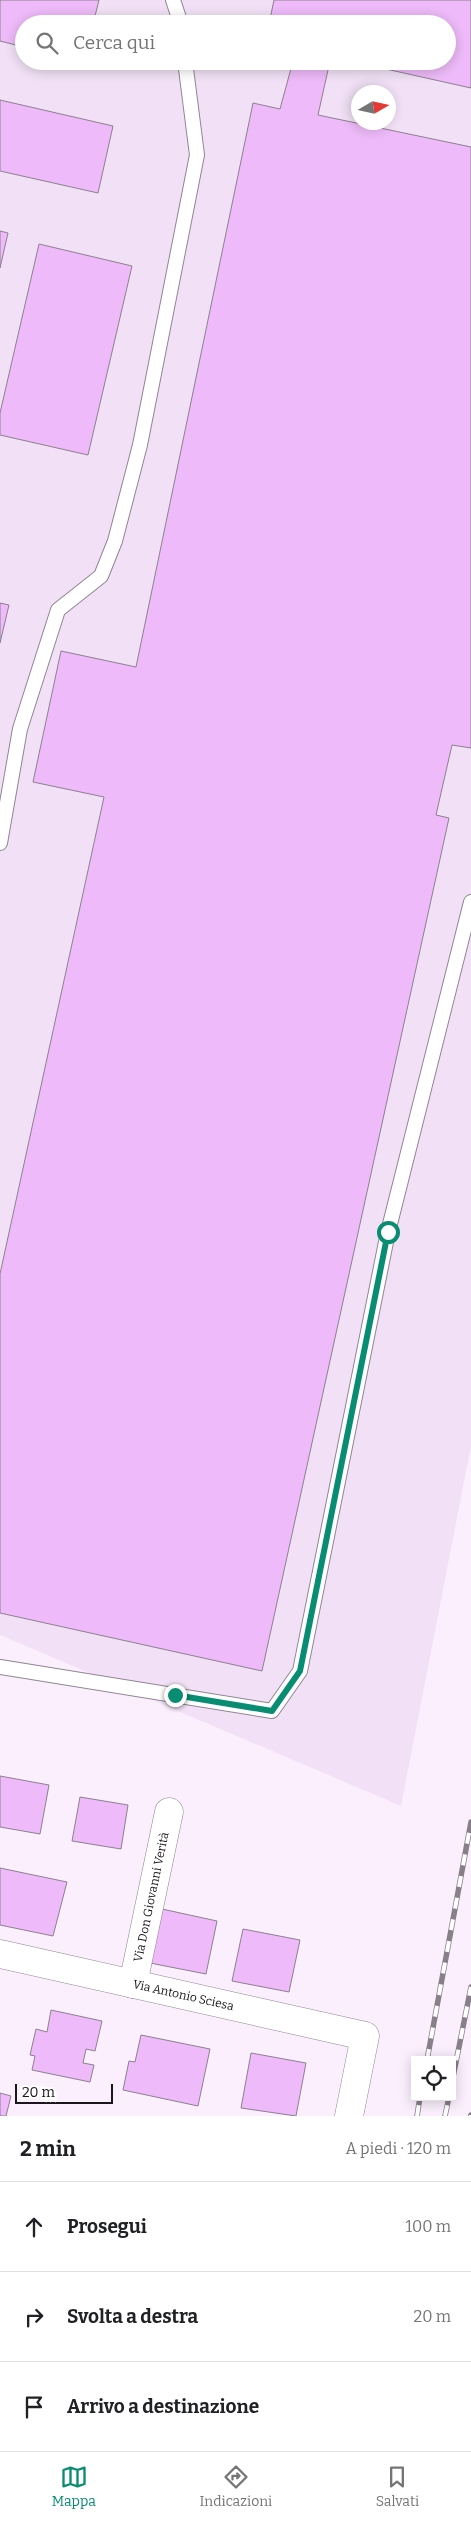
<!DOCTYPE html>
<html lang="it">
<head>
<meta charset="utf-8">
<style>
	:root { --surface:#fff; --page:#f2f2f2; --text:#202124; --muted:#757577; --line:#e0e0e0; --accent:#088c72 }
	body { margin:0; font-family:Bitter,serif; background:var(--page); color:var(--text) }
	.controls { position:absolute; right:15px; bottom:15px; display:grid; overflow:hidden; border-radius:0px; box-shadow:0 2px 12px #0003 }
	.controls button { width:45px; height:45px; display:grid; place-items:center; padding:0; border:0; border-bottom:1px solid var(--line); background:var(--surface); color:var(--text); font:25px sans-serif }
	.compass { position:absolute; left:351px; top:85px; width:45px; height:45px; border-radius:50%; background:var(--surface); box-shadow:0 2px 12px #0003; rotate:81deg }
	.scale { position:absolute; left:15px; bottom:12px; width:98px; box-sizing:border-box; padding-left:5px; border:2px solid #1a161b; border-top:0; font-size:14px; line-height:18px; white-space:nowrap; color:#1a161b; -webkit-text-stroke:4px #fff; paint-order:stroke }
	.stop { position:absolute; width:15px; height:15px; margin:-11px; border:4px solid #088c72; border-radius:50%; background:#fff }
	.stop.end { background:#088c72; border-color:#fff; box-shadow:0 1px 5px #0008 }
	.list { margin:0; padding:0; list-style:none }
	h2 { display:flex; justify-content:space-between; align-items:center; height:65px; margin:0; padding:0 20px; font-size:21px }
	h2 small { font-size:16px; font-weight:400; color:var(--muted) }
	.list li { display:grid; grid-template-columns:32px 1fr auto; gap:15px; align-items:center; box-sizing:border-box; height:90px; padding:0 20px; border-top:1px solid var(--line) }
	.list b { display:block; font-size:19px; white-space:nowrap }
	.list em { font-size:16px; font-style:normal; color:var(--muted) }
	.icon { flex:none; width:28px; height:28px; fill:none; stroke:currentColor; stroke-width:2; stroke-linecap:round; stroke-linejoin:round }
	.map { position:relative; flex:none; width:471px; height:2116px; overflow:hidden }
	.search { position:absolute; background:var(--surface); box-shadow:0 2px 12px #0003; left:15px; right:15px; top:15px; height:55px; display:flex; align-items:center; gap:12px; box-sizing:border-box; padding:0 18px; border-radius:28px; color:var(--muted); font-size:19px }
	.sheet { height:335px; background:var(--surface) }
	nav { display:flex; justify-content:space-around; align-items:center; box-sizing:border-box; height:70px; border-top:1px solid var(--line); background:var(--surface); font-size:14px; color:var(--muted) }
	nav a { display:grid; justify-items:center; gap:2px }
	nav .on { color:var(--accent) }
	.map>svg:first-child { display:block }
	.built { fill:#f2e1f6; fill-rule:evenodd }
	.building { fill:#eebaf9; stroke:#8b818e }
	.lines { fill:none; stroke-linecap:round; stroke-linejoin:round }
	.service-casing { stroke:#908592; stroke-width:16 }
	.minor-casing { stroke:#908592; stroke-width:29 }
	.service { stroke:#fff; stroke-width:14 }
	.minor { stroke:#fff; stroke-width:28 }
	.rail-casing { stroke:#877f89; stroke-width:5.5 }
	.rail { stroke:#fff; stroke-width:4; stroke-dasharray:11; stroke-linecap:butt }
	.route { stroke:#088c72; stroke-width:6 }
	.labels { text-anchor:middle; stroke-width:4.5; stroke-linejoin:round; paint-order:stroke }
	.street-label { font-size:12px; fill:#1a161b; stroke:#fff }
</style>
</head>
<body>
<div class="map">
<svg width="471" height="2116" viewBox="0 0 471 2116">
	<rect width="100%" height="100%" fill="#fbeffe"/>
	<path class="built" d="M 0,0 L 471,0 L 471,1446 L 401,1806 L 0,1635 ZM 24,24 L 447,24 L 447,61 L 24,61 ZM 358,92 L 388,92 L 388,122 L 358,122 Z"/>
	<path class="building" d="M 0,0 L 99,0 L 93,24 L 24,24 L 24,47 L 0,41 Z
		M 274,0 L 471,0 L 471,88 L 350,61 L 447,61 L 447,24 L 269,24 Z
		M 293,61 L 330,61 L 318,115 L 471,147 L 471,748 L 452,745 L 436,815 L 449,818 L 262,1671 L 0,1613 L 0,1274 L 104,797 L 33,782 L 61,651 L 136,667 L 253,103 L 280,109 Z
		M 0,100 L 113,126 L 98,193 L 0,171 Z
		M 0,231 L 8,233 L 0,268 Z
		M 39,244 L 132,266 L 88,455 L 0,435 L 0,413 Z
		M 0,603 L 9,605 L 0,643 Z
		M 0,1776 L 49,1785 L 40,1834 L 0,1827 Z
		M 80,1797 L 128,1805 L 121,1849 L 72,1841 Z
		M 0,1868 L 67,1882 L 53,1936 L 0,1925 Z
		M 162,1909 L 217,1921 L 206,1974 L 150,1963 Z
		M 243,1929 L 300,1940 L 289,1992 L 232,1981 Z
		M 51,2010 L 102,2021 L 95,2051 L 86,2049 L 83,2063 L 94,2065 L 90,2082 L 32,2070 L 35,2056 L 30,2055 L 36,2029 L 47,2032 Z
		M 141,2035 L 210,2049 L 198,2106 L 123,2090 L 129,2061 L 135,2062 Z
		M 251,2053 L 306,2063 L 296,2116 L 241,2108 Z
		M 0,2093 L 11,2096 L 6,2116 L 0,2116 Z"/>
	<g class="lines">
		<defs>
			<path id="service" d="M 173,0 L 181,24
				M 0,843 L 20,729 L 58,610 L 101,576 L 115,541 L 140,445 L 197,155 L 185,61
				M 0,1667 L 272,1711 L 300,1671 L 388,1232 L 471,902"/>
			<g id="minor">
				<path id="s1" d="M 0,1954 L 365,2036 L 349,2116"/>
				<path id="s2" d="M 133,1984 L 169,1812"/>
			</g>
		</defs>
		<use href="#service" class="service-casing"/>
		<use href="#minor" class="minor-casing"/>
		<use href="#service" class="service"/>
		<use href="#minor" class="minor"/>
		<defs>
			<path id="rail" d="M 427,2060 L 471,1822
				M 452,2082 L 471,1987
				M 417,2116 L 420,2097
				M 445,2116 L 449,2097
				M 471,2116 L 471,2115"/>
		</defs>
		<use href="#rail" class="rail-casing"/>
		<use href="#rail" class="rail"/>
	</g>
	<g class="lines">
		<path class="route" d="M 175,1695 L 272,1711 L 300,1671 L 388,1232"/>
	</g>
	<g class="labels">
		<g class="street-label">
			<text dy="4" stroke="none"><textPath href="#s2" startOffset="89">Via Don Giovanni Verità</textPath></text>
			<text dy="4" stroke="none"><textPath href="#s1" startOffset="188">Via Antonio Sciesa</textPath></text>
		</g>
	</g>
</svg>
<div class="controls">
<button><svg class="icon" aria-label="locate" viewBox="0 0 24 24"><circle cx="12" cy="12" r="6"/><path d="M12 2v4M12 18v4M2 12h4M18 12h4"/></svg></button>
</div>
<svg class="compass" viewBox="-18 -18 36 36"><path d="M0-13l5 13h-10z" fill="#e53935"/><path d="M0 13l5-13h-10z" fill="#757577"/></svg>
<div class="scale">20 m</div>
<div class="stop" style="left:388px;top:1232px"></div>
<div class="stop end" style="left:175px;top:1695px"></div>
<div class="search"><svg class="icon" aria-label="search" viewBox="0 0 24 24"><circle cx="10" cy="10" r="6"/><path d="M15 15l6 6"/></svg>Cerca qui</div>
</div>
<section class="sheet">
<h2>2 min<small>A piedi · 120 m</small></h2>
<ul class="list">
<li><svg class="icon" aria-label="ahead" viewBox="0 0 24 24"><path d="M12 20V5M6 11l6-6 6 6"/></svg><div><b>Prosegui</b></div><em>100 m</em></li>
<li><svg class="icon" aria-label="right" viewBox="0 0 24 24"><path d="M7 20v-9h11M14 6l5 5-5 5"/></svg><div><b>Svolta a destra</b></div><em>20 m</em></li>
<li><svg class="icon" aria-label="arrive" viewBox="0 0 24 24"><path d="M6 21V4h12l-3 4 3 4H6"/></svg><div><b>Arrivo a destinazione</b></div></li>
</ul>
</section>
<nav>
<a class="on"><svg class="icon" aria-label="map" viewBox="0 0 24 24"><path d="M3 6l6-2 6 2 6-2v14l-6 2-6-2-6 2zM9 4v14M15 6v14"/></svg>Mappa</a>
<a><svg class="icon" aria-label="directions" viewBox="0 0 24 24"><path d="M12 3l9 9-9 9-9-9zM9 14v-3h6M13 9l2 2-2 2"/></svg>Indicazioni</a>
<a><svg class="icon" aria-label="saved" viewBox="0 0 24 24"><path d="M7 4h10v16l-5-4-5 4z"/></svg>Salvati</a>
</nav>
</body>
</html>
